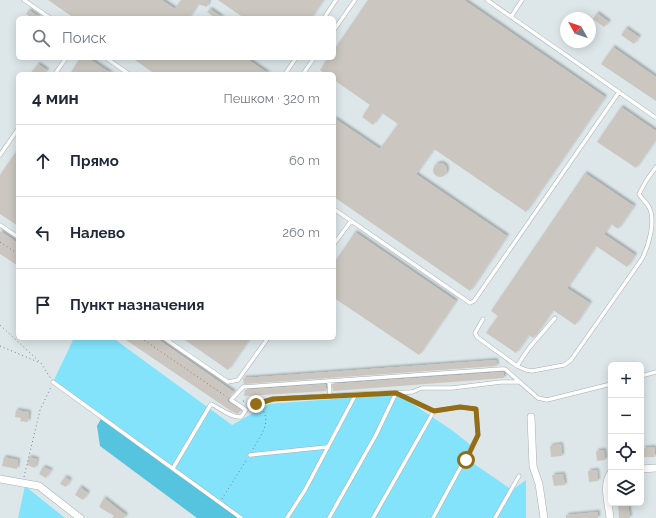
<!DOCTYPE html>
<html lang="ru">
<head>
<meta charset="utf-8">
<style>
	:root { --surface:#fff; --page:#f2f2f3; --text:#1f2937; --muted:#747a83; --line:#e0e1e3 }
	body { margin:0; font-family:Raleway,sans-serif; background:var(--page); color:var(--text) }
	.controls { position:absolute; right:12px; bottom:12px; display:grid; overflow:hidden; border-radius:6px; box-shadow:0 2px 10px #0003 }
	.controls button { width:36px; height:36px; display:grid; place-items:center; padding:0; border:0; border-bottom:1px solid var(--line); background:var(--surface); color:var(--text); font:20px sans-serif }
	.compass { position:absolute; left:560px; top:12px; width:36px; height:36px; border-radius:50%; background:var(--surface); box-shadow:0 2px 10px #0003; rotate:310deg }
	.stop { position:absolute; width:12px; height:12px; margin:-9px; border:3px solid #936e16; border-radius:50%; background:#fff }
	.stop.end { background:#936e16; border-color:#fff; box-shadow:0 1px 4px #0008 }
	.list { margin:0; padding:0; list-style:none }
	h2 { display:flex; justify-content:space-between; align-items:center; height:52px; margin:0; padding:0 16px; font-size:17px }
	h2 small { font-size:13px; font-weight:400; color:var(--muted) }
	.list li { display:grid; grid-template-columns:26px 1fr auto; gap:12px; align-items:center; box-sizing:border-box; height:72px; padding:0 16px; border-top:1px solid var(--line) }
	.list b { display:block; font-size:15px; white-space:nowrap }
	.list em { font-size:13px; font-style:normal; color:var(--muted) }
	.icon { flex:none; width:22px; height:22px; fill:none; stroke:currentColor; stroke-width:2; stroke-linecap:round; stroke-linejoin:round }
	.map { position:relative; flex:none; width:656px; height:518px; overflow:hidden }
	.search { position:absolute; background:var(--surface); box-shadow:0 2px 10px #0003; left:16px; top:16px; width:320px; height:44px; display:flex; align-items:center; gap:10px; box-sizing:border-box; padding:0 14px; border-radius:6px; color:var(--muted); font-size:15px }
	.panel { position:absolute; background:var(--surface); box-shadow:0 2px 10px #0003; left:16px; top:72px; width:320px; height:268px; border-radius:6px }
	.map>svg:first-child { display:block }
	.green { fill:#82e3fb }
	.forest { fill:#56c4de }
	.building { fill:#cbc7c0; filter:url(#shadow) }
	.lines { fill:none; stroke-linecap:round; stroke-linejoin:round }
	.service-casing { stroke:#a6afb2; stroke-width:4.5 }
	.minor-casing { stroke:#a6afb2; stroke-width:8 }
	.path { stroke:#798081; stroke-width:1; stroke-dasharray:1 3; stroke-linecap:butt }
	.service { stroke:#fff; stroke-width:3.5 }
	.minor { stroke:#fff; stroke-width:7 }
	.route { stroke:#936e16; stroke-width:5 }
</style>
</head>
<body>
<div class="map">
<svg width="656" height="518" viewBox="0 0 656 518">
	<defs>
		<filter id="shadow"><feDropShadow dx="2" dy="-2" stdDeviation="1" flood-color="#0004"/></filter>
	</defs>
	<rect width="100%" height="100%" fill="#dde7e9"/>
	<path class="green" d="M 74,338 L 113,338 L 232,425 L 269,404 L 398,394 L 453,431 L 472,446 L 467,459 L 512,490 L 526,480 L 526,518 L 241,518 L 53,382 Z
		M 25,486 L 65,518 L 18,518 Z"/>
	<path class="forest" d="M 102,417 L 241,518 L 197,518 L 100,446 L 97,426 Z"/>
	<path class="building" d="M 48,0 L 162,0 L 175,9 L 181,0 L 209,0 L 207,7 L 198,4 L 189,18 L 74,18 Z
		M 218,0 L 323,0 L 311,18 L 244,18 Z
		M 368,0 L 464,0 L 605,97 L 526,212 L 434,149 L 416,174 L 507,236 L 470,291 L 334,197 L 334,118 L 380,149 L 398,124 L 382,113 L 373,125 L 362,117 L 370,105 L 334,80 L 334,74 L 325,74 L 320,70 L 328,58 L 334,58 L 334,50 Z
		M 210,9 L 223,18 L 215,18 L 207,12 Z
		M 29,10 L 40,18 L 32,18 L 26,14 Z
		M 597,13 L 609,22 L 604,27 L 593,19 Z
		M 626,28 L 639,37 L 634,44 L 621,35 Z
		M 613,47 L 656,77 L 656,101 L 601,64 Z
		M 80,58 L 88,58 L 112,74 L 70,74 Z
		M 132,58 L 246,58 L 269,74 L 155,74 Z
		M 38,64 L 47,70 L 44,74 L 30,74 Z
		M 621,107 L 656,131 L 656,139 L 636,168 L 597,142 Z
		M 18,149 L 18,226 L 0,214 L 0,175 Z
		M433 170a7 7 0 1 1 14 0a7 7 0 1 1-14 0Z
		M 585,173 L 634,206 L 618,229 L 611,224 L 604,234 L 635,255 L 627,267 L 596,246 L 567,288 L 590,303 L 575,325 L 553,310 L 535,336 L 533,338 L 529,335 L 516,353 L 486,333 L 498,316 L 491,311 Z
		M 0,231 L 18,243 L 18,266 L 0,254 Z
		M 355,232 L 456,301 L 419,355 L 334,298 L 334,263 Z
		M 123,338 L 156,338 L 234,392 L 228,398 L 228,402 L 241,410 L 238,414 L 231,411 Z
		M 182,338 L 250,338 L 228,370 Z
		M 496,360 L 497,366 L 244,384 L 243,378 Z
		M 504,372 L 504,378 L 333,391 L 332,384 Z
		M 326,384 L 326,391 L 244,396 L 245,390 Z
		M 16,410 L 29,412 L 28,422 L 20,421 L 21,418 L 15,417 Z
		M 561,444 L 562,456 L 551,457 L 550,446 Z
		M 654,447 L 655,457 L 644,457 L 643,448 Z
		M 604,450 L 605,460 L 597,461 L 596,451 Z
		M 4,457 L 18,460 L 17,469 L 2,466 Z
		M 29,457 L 37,459 L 35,468 L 27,465 Z
		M 43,467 L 51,470 L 46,478 L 39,474 Z
		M 597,470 L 598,481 L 589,482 L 588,471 Z
		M 563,474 L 565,485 L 554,486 L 552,475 Z
		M 65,477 L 70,480 L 66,487 L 60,484 Z
		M 80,487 L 88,493 L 83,500 L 75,495 Z
		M 104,498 L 126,515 L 124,518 L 112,518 L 114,516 L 99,507 Z
		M 618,503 L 628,503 L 630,518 L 619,518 Z
		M 598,512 L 598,518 L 566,518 L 566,515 Z"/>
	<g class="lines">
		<defs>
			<path id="service" d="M 24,0 L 50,18
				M 487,0 L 656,118
				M 511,17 L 522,0
				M 324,18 L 336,0
				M 334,30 L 355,0
				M 106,58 L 129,74
				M 55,74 L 66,58
				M 285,74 L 296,58
				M 303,74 L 314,58
				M 0,155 L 18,129
				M 334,209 L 470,303 L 474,301 L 619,92
				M 0,225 L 18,237
				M 334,244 L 351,221
				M 483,319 L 475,333 L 477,337 L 517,366 L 526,370 L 532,371 L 564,365 L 571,360 L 642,259 C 649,245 656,221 649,207 C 646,202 642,199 639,194 L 646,181 L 656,167
				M 164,338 L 228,382 L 238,380 L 268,338
				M 517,366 L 529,348 L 555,318
				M 641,376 L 656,372
				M 329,381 L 330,396
				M 53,382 L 241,518
				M 256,404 L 273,399 L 356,394
				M 250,455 L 327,447
				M 173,468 L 211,404 C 220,408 231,418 241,417 L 246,410 L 231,400 L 243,387 L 501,369 L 505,369 L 538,398 L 547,400 L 611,384
				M 287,518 L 305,490 L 356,394 L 412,392 L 422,388 L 452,388 L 501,382 L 519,382
				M 329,518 L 376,435 L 396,393 L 434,411
				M 373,518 L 434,411 L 460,407 L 476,409 L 478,435 L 433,518
				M 495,518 L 519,476"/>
			<path id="minor" d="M 531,417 L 533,466 L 539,484 L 544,518
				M 641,469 L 656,468
				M 0,479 L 39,486 L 80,518
				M 610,518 C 609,505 602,484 611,473"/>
		</defs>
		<use href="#service" class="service-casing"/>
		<use href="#minor" class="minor-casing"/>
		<path class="path" d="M 0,242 L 18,254
			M 0,325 L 41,363 L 51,379
			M 141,338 L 227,397
			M 0,346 L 38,362
			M 243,401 L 251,403
			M 253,449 C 260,436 273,421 261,408
			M 24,477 L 40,410 L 51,387
			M 222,499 L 247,459"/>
		<use href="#service" class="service"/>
		<use href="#minor" class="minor"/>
	</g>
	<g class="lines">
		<path class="route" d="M 256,404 L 273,399 L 396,393 L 434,411 L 460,407 L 476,409 L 478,435 L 466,460"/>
	</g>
</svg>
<div class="controls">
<button>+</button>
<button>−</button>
<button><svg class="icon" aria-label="locate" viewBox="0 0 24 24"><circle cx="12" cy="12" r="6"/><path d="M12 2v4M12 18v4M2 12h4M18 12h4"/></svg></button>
<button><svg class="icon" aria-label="layers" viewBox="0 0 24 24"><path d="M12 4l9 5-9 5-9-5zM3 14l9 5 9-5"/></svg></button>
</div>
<svg class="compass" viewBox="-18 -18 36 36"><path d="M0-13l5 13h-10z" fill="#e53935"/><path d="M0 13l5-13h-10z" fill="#747a83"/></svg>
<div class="stop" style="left:466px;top:460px"></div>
<div class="stop end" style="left:256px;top:404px"></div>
<div class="search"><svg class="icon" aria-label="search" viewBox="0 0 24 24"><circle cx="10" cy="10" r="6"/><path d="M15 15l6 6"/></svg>Поиск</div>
<section class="panel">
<h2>4 мин<small>Пешком · 320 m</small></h2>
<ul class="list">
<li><svg class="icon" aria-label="ahead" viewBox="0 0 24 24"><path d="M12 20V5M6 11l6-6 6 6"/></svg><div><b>Прямо</b></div><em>60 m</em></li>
<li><svg class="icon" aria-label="left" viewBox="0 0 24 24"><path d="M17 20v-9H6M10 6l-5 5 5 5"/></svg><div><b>Налево</b></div><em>260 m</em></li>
<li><svg class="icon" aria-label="arrive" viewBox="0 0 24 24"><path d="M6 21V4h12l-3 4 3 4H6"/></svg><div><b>Пункт назначения</b></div></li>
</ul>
</section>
</div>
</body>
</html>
